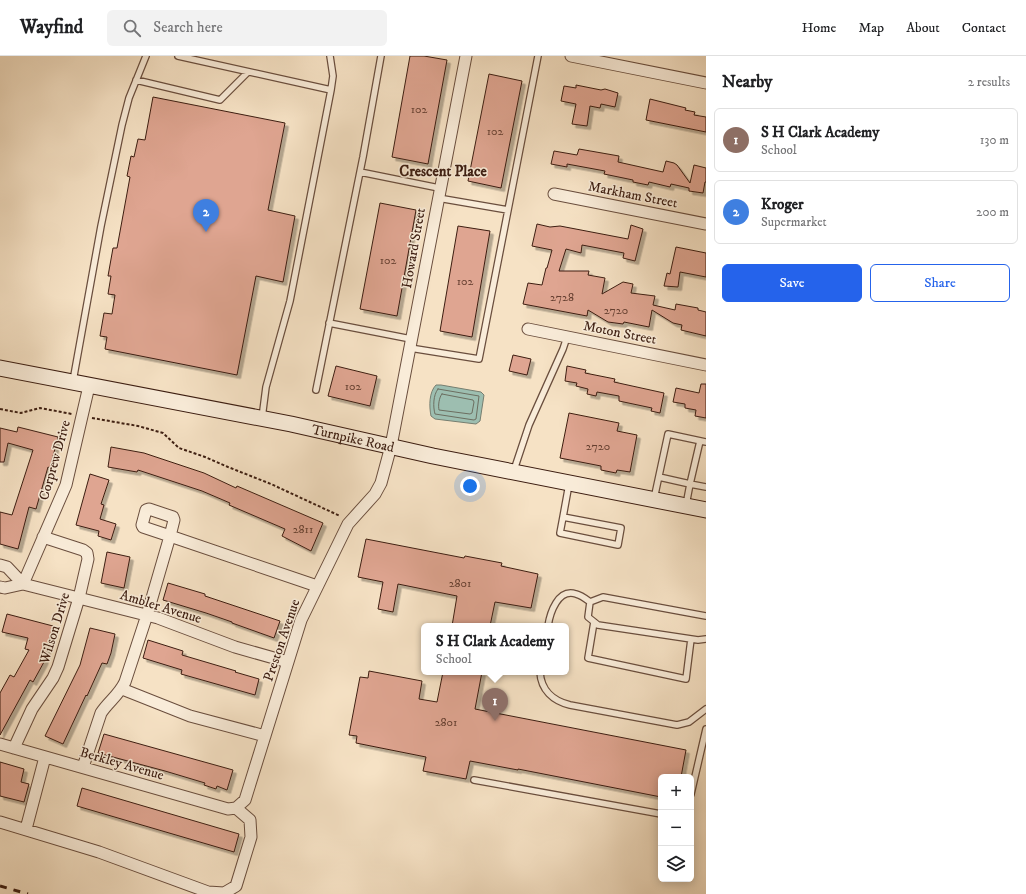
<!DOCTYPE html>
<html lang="en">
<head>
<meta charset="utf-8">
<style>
	:root { --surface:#fff; --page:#f2f2f2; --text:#202124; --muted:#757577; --line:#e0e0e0; --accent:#2563eb }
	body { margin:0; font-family:"IM FELL DW Pica",serif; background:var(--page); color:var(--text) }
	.controls { position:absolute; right:12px; bottom:12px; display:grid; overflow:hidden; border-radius:6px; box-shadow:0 2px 10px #0003 }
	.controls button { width:36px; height:36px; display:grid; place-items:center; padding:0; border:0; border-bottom:1px solid var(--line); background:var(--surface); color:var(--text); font:20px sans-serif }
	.you { position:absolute; left:470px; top:430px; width:14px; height:14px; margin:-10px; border:3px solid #fff; border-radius:50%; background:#1a73e8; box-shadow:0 0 0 6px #1a73e833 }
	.badge { display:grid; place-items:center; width:26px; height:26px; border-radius:50%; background:var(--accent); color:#fff; font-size:13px; font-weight:700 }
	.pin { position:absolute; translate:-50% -33px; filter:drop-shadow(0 1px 2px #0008) }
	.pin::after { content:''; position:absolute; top:21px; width:14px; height:12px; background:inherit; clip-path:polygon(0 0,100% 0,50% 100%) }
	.popup { position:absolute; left:421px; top:567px; width:148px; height:52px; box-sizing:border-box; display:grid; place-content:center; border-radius:6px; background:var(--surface); filter:drop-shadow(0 1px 3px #0005); font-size:13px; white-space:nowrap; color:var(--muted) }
	.popup b { font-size:15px; color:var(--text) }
	.popup::after { content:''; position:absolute; left:50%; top:100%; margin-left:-8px; border:8px solid transparent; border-top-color:var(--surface) }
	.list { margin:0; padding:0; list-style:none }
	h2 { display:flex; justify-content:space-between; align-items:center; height:52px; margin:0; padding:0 16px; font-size:17px }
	h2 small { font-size:13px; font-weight:400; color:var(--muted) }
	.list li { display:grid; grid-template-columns:26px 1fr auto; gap:12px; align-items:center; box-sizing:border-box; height:64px; margin:0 8px 8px; padding:0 8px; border:1px solid var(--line); border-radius:6px }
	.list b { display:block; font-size:15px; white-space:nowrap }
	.list p { margin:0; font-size:13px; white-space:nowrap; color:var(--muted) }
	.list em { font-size:13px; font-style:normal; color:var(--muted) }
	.actions { display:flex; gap:8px; padding:12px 16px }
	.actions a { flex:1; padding:9px 0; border:1px solid var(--accent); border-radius:6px; text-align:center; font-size:14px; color:var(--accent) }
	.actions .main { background:var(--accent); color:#fff }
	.icon { flex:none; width:22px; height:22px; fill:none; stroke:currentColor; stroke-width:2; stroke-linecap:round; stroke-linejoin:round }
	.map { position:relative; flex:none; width:706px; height:838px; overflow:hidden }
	header { display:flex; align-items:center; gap:24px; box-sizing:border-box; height:56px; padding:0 20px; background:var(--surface); border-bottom:1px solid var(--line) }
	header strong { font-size:19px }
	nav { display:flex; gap:22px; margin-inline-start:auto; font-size:14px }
	.search { width:280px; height:36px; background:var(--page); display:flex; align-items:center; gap:10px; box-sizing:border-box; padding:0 14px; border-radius:6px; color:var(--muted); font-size:15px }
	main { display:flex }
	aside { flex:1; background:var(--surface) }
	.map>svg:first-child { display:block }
	.water { fill:#9dbeb0; stroke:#767e70 }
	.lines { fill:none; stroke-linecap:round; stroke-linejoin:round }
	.shore { stroke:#6c6e60; stroke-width:1 }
	.building { fill:#dfa591; stroke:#3c1d11; filter:url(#shadow) }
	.service-casing { stroke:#6a4e3e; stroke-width:8 }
	.minor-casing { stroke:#6a4e3e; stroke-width:13 }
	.secondary-casing { stroke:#3c1d11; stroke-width:17 }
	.path { stroke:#3c1d11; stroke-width:2; stroke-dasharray:3 2; stroke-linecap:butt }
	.service { stroke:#f9ecd9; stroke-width:5.5 }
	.minor { stroke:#f9ecd9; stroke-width:11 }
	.secondary { stroke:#f9ecd9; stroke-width:15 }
	.rail { stroke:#3c1d11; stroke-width:3; stroke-dasharray:7 7; stroke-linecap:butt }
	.labels { text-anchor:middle; stroke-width:3; stroke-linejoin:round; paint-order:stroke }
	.number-label { font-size:12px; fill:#653f31 }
	.street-label { font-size:14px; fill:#3c1d11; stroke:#f9ecd9 }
	.neighbourhood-label { font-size:15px; font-weight:bold; fill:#3c1d11; stroke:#f9ecd9 }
</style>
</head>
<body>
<header>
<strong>Wayfind</strong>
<div class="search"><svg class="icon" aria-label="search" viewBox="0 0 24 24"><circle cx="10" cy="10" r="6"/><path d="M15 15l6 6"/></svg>Search here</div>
<nav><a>Home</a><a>Map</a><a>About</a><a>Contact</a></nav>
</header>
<main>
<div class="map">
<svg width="706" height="838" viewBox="0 0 706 838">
	<defs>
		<filter id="shadow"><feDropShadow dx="3.5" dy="3.5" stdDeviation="0" flood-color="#0004"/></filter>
	</defs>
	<rect width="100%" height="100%" fill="#f6e2c5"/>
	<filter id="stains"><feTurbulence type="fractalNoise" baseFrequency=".005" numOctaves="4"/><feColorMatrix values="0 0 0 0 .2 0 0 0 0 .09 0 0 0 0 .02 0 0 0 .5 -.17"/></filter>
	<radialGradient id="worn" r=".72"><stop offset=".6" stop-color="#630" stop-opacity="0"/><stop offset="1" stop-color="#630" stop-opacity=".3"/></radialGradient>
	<path class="water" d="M 436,329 L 441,329 L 481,336 L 484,339 L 480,365 L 476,368 L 435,363 L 431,360 C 429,350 429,336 436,329 Z"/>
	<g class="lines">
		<path class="shore" d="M 438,333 L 479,340 L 476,363 L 474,364 L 435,358 C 433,351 433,339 438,333 Z
			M 442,338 L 473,344 L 474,346 L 472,357 L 470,358 L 439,354 C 438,350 439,341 442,338 Z"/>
	</g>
	<path class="building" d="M 410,0 L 424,0 L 447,4 L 428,108 L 392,101 Z
		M 489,18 L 522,25 L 501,132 L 468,125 Z
		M 576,29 L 601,34 L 605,33 L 618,37 L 615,51 L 601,48 L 600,52 L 590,50 L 587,70 L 572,68 L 576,48 L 561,45 L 564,30 L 576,32 Z
		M 153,41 L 285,67 L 268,154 L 295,160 L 283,226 L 256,220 L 237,319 L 105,293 L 107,281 L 100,280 L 104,257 L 112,258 L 115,239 L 108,238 L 111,220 L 108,220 L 113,192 L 117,192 L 130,121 L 127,120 L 131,100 L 134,101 L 138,83 L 145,84 Z
		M 650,43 L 686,52 L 685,54 L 695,56 L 694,59 L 706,61 L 706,76 L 646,64 Z
		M 579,93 L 619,100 L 618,106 L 663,116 L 666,105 L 674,107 L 677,109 L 690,127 L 694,109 L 706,112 L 706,126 L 705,126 L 703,137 L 689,135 L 689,132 L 671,128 L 670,131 L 649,126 L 648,129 L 633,126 L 633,124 L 604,118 L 605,115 L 567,108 L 567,111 L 551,108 L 554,95 L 577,99 Z
		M 380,147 L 416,154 L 397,260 L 360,253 Z
		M 537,168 L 550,171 L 560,170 L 628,183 L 631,169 L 643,173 L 635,205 L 623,202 L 624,197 L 582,189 L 581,197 L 566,193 L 559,215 L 589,215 L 588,219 L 605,222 L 602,238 L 623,226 L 633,228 L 631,237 L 655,240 L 653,249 L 675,254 L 676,248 L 698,252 L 698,254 L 706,256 L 706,280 L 681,274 L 682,269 L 673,267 L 652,254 L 649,271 L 624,266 L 623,268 L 608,266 L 588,254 L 587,260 L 523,248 L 528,227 L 542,229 L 546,212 L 547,212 L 552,194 L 532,190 Z
		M 458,170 L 490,175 L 472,281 L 440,275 Z
		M 676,191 L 706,197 L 706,221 L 680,216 L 678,231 L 664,230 L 667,217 L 670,218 Z
		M 513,299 L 531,303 L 527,319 L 509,315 Z
		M 336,310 L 377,320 L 370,350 L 328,340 Z
		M 567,310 L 586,314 L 585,317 L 615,323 L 614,326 L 664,337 L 660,357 L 651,355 L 652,352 L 619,345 L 619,340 L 597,336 L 596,340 L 587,338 L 588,333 L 576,330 L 577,327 L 565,325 Z
		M 701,328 L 706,328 L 706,362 L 695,360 L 696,354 L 685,352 L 685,348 L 673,346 L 676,332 L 699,337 Z
		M 569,357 L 619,367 L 617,375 L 637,379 L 630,416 L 617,414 L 616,417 L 601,414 L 601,410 L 560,402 Z
		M 18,371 L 58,381 L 50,412 L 48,411 L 36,453 L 29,451 L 18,493 L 0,488 L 0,456 L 12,459 L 33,394 L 8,387 L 4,406 L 0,406 L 0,372 L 17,376 Z
		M 111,391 L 144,397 L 204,417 L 236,432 L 237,430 L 323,467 L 311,495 L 282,480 L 285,473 L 229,449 L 230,447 L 202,435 L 138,414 L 137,416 L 108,411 Z
		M 90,418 L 109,424 L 101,448 L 104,449 L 100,463 L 116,468 L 111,484 L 98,480 L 99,475 L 76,469 Z
		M 366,483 L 464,502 L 465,500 L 502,507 L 501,510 L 538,518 L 531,552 L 495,546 L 490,570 L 452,570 L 457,540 L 398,528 L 393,556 L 378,553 L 383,526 L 358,521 Z
		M 107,496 L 130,501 L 124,532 L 101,527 Z
		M 168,527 L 205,538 L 205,540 L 280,565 L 274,582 L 232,567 L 232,566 L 206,557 L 163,544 Z
		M 7,558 L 53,570 L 44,606 L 33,626 L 30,624 L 0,679 L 0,637 L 10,619 L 14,621 L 29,594 L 25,593 L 28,582 L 2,576 Z
		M 90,572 L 115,578 L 111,597 L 107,608 L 102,607 L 87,640 L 86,639 L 63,688 L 45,680 L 80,609 Z
		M 148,584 L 183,595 L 182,599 L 236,615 L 235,616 L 259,623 L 255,639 L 181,618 L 182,614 L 143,602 Z
		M 369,615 L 422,625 L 419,643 L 437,646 L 443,616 L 482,616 L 475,653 L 686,694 L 681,721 L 661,721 L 661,741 L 518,713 L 518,714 L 470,705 L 466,723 L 423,715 L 426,701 L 356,687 L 357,680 L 349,679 L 360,621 L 368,622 Z
		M 104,678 L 233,714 L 227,734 L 217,730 L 216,733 L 204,729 L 205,727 L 165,715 L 98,697 Z
		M 0,706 L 24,713 L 21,726 L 29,728 L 24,746 L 0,740 Z
		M 82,732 L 239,778 L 234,796 L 77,750 Z"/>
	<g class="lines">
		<defs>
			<path id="service" d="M 178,0 L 331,34
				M 136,24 L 220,44 L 248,16
				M 360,116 L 439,132
				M 438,142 L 508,154
				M 329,267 L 411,283
				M 410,292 L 479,303 L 538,0
				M 73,325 L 101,170 L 122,69 L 129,42 L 146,0
				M 316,334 L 363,101 L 381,0
				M 262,362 L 266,331 L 290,245 L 331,34 L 333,20 L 330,0
				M 700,385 L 690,428 L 706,431
				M 514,414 L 529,369 L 563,293 L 567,281
				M 659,421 L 690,428 L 686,449
				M 654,443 L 668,378 L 706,386
				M 563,461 L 560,477 L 618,489 L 621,472 L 563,461 L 569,428
				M 706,560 L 603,541 L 590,546 L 588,561 L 598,569 L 698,584 L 706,583
				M 594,566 L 588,602 L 686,623 L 691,583
				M 548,570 C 550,557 558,532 576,538 C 581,539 586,543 590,546
				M 540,616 C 541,634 553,645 570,649 L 677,669 L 689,666 L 706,653
				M 474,724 L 661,758
				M 691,738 L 706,673"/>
			<path id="minor" d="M 571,0 L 706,27
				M 554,138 L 706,168
				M 528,273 L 706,309
				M 89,330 L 66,429 L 23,528 L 158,562 L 235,591 L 288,606
				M 149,453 L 173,461 L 174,464 L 170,480 L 143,471 L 142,469 L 146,454 Z
				M 0,509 L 7,511 L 23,528 L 5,532 L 0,531
				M 122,633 L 190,660 L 265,680
				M 0,688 L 228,753 L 236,752
				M 14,692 L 32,653 L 53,622 L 58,611 L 79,542 L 88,503 L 87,497 L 83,494 L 43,481
				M 83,711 L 101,657 C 108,646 119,639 125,626 L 147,559 L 170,480 L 317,530
				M 236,752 L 245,744 L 301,564 L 348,468 L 375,438 L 381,427 L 391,390 L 466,0
				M 0,766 L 99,796 L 208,836 L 224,837 L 236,830 L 251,781 L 250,764 L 236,752
				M 26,773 L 45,701"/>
			<g id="secondary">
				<path id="s1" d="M 0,312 L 291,368 L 433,400 L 706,454"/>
			</g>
		</defs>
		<use href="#service" class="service-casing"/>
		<use href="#minor" class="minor-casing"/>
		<use href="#secondary" class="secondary-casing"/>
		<path class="path" d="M 0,353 L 21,357 L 40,352 L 72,358
			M 92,362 L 138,370 L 163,377 L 179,392 L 205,401 L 228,411 L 271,428 L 340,460"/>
		<use href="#service" class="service"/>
		<use href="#minor" class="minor"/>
		<use href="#secondary" class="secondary"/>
		<path class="rail" d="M 0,830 L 28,838"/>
	</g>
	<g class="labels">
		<g class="number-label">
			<text x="419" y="57">102</text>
			<text x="495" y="79">102</text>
			<text x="388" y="208">102</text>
			<text x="465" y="229">102</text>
			<text x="562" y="245">2728</text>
			<text x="616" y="258">2720</text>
			<text x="353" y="334">102</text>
			<text x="598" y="394">2720</text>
			<text x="303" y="477">2811</text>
			<text x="460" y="531">2801</text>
			<text x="446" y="670">2801</text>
		</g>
		<g class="street-label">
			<text transform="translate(633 138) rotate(11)" y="5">Markham Street</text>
			<text transform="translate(413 192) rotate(-80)" y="5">Howard Street</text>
			<text transform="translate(620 276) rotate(11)" y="5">Moton Street</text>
			<text dy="5" stroke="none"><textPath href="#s1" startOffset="360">Turnpike Road</textPath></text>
			<text transform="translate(54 404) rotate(-74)" y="5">Corprew Drive</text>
			<text transform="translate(161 550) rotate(17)" y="5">Ambler Avenue</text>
			<text transform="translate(54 572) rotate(-73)" y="5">Wilson Drive</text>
			<text transform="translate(281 584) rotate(-71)" y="5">Preston Avenue</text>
			<text transform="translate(122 707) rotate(16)" y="5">Berkley Avenue</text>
		</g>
		<g class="neighbourhood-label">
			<text x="443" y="120">Crescent Place</text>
		</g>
	</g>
	<rect width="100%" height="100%" filter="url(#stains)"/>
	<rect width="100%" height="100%" fill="url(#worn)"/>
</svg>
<div class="controls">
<button>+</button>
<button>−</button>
<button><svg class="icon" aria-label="layers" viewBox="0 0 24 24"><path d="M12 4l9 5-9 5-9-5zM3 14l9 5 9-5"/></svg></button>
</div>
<div class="you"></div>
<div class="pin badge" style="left:495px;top:665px;background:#8d6e63">1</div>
<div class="popup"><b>S H Clark Academy</b>School</div>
<div class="pin badge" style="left:206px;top:176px;background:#3f7fe0">2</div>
</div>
<aside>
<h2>Nearby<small>2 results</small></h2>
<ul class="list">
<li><span class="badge" style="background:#8d6e63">1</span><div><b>S H Clark Academy</b><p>School</p></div><em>130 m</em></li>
<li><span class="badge" style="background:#3f7fe0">2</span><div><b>Kroger</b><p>Supermarket</p></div><em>200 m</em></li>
</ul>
<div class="actions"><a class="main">Save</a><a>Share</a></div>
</aside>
</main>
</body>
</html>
